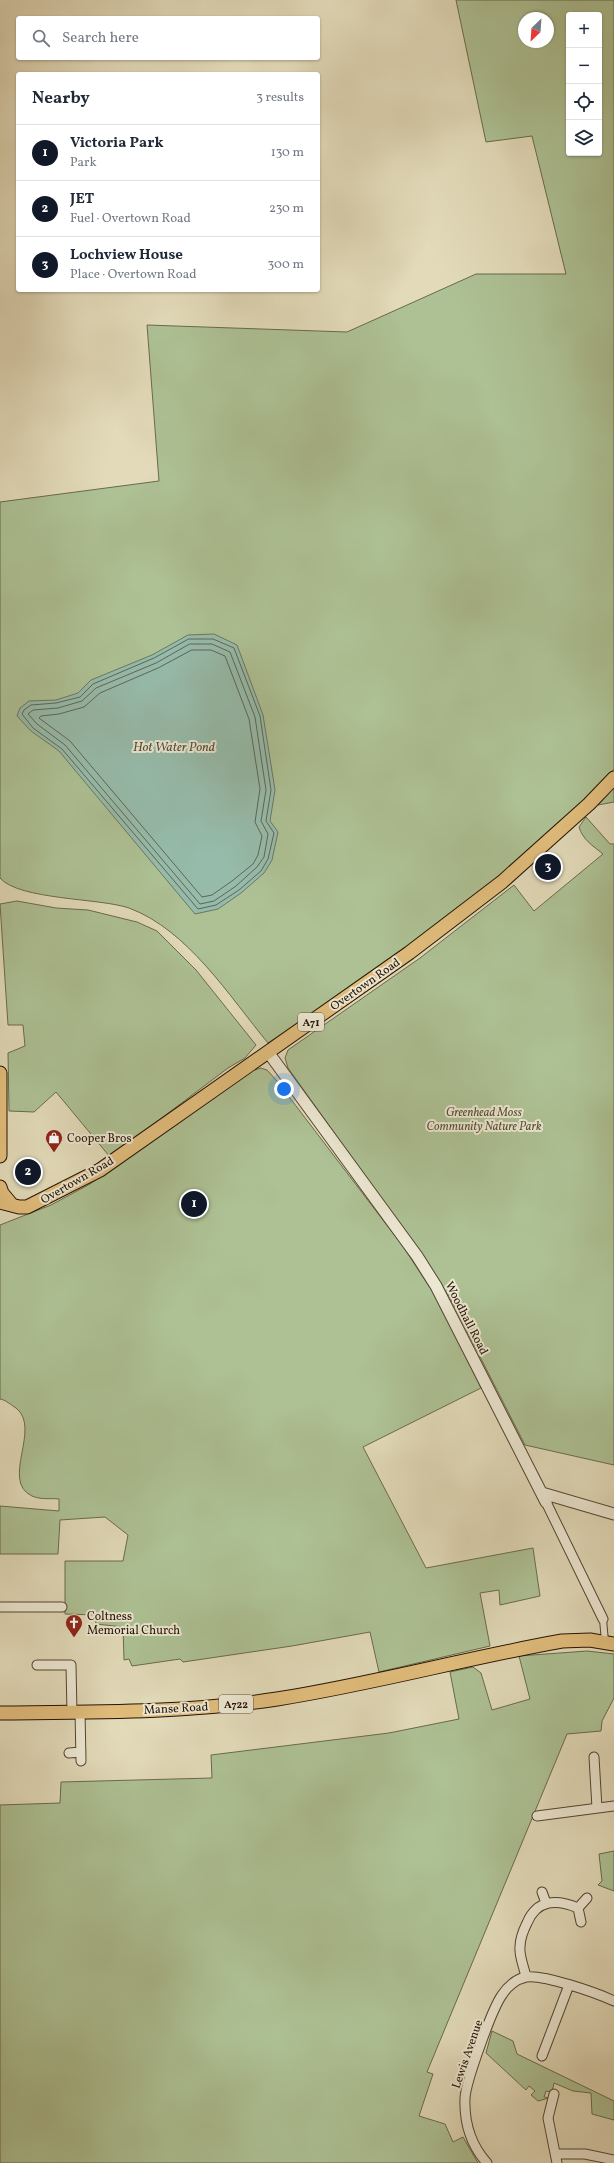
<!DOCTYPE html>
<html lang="en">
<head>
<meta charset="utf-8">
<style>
	:root { --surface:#fff; --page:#f6f6f7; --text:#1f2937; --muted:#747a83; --line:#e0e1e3; --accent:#111827 }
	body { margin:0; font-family:Vollkorn,serif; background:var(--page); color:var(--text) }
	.controls { position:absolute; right:12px; top:12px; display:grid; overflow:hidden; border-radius:4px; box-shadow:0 1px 3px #0004 }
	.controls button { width:36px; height:36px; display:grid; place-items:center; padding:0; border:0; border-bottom:1px solid var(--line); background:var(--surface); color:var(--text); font:20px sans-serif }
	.compass { position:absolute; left:518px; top:12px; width:36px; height:36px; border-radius:50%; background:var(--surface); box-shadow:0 1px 3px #0004; rotate:205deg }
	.you { position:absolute; left:284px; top:1089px; width:14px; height:14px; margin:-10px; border:3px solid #fff; border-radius:50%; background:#1a73e8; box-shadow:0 0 0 6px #1a73e833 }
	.badge { display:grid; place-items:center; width:26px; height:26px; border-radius:50%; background:var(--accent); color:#fff; font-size:13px; font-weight:700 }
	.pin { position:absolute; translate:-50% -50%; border:2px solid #fff; box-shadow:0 1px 4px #0006 }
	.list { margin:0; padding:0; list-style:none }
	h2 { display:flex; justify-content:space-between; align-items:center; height:52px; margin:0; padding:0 16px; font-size:17px }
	h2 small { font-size:13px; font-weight:400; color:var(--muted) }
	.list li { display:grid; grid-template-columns:26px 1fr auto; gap:12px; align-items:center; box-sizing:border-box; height:56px; padding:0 16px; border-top:1px solid var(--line) }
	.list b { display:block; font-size:15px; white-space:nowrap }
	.list p { margin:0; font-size:13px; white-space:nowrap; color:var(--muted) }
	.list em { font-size:13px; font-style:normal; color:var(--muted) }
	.icon { flex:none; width:22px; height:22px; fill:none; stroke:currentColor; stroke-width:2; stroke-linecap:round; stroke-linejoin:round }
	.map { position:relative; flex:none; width:614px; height:2163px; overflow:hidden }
	.search { position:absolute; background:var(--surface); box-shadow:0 1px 3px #0004; left:16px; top:16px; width:304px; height:44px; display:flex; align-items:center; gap:10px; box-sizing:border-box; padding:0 14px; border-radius:4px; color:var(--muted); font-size:15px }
	.panel { position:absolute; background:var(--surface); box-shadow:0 1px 3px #0004; left:16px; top:72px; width:304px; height:220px; border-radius:4px }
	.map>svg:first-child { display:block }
	.green { fill:#adc194; stroke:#696a4c; fill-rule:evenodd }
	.water { fill:#96bbaa; stroke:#697767 }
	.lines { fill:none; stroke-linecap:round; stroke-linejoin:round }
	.shore { stroke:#5e6656; stroke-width:1 }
	.pedestrian-casing { stroke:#544430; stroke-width:8 }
	.minor-casing { stroke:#544430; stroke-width:11 }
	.tertiary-casing { stroke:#544430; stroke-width:13 }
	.primary-casing { stroke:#251203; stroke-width:15 }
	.pedestrian { stroke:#ece7d2; stroke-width:6 }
	.minor { stroke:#ece7d2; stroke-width:9 }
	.tertiary { stroke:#ece7d2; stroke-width:11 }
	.primary { stroke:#e1bd7c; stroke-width:13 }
	.labels { text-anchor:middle; stroke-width:4; stroke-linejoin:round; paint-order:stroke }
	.shield { fill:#ece7d2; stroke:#615241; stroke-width:1 }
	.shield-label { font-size:11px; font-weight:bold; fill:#251203 }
	.street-label { font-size:12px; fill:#251203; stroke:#ece7d2 }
	.park-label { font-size:12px; font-style:italic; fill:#554f36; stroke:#ece7d2 }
	.poi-label { font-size:12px; fill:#251203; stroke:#ece7d2; text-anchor:start }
	.water-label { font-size:13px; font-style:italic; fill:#4d4d3d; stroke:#ece7d2 }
</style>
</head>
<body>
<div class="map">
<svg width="614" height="2163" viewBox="0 0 614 2163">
	<rect width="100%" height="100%" fill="#e2dab9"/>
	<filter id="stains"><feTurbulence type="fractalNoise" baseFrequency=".005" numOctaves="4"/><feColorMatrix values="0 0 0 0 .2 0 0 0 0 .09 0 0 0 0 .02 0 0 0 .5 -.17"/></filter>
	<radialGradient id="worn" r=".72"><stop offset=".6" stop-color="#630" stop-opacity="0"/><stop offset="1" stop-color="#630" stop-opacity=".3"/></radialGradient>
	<path class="green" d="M 456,0 L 614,0 L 614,769 C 514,877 390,962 268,1043 C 229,996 188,930 129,908 C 100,898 19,900 0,878 L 0,502 L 159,481 L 147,325 L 347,332 L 476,274 L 566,274 L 532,136 L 486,142 ZM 569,15 L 599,15 L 599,153 L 569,153 ZM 524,18 L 548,18 L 548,42 L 524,42 Z
		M 614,787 L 614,802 L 598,805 Z
		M 586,817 L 610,844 L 614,844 L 614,1465 L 525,1445 L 450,1298 L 425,1260 L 288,1068 L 285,1058 L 288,1050 L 420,958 L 514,885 L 534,911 L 603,854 C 592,845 583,840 579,827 Z
		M 17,901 L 56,908 L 88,910 L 137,922 L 157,931 L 196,970 L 256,1045 L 245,1058 L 228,1068 L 110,1157 L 56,1092 L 34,1112 L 9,1111 L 8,1053 L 25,1046 L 23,1025 L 8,1025 L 0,904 Z
		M 261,1068 L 267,1070 L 277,1081 L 402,1245 L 442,1306 L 481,1388 L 363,1447 L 426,1568 L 533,1548 L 540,1596 L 500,1605 L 499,1590 L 480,1593 L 490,1646 L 379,1672 L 370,1632 L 292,1646 L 183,1662 L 180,1659 L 132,1666 L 129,1659 L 124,1660 L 123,1627 L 96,1624 L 95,1615 L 65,1614 L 65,1561 L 123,1561 L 128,1535 L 105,1517 L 60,1520 L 58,1554 L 0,1554 L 0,1506 L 59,1511 L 59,1499 C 50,1498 41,1500 32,1496 C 0,1481 42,1428 16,1408 C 11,1405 6,1400 0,1399 L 0,1225 L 51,1205 L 90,1184 L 251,1071 Z
		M 587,1651 L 614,1654 L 614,1698 L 602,1721 L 601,1731 L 567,1734 L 427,2072 L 433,2074 L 419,2116 L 445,2124 L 453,2142 L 463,2137 L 478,2163 L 0,2163 L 0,1805 L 60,1803 L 61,1782 L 212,1778 L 211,1755 L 389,1733 L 459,1719 L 450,1672 L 473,1667 L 481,1673 L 492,1710 L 530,1699 L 519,1656 Z
		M 614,1851 L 614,1891 L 598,1885 L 602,1881 L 599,1854 Z
		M 492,2031 L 513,2041 L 517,2054 L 614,2101 L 614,2120 L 592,2114 L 591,2093 L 573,2091 L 554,2083 L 552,2092 L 546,2091 L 544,2097 L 549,2098 L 538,2101 L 531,2095 L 535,2091 L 529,2086 L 526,2090 L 486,2053 Z"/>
	<path class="water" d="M 214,634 L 237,645 L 263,715 L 275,790 L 270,821 L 278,832 L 272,860 L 264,873 L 241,893 L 218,909 L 195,914 L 59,751 L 31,731 L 17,716 L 20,708 L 29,701 L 56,700 L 78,693 L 91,680 L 152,655 L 188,635 Z"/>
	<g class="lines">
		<path class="shore" d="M 189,639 L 213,639 L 234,648 L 260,716 L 271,790 L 266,821 L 274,833 L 268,859 L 261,871 L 239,890 L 216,905 L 198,909 L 62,749 L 33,728 L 22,714 L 24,710 L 31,705 L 56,703 L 80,697 L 93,684 L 154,658 Z
			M 190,644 L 212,644 L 230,652 L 255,717 L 266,790 L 261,821 L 268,834 L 264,857 L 257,867 L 236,886 L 214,901 L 200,904 L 65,745 L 37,724 L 28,714 L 33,710 L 58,708 L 82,701 L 96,688 L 156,663 Z
			M 192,650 L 211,650 L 225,656 L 249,719 L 260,789 L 255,822 L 262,836 L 258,855 L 253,864 L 232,881 L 212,895 L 202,897 L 70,741 L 39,718 L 41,716 L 59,714 L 84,707 L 100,693 L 158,668 Z"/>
		<defs>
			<path id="pedestrian" d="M 603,1619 L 605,1642"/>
			<path id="minor" d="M 546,1502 L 603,1619
				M 0,1607 L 62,1607
				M 37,1665 L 71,1665 L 72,1713
				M 80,1712 L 81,1761
				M 69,1753 L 81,1752
				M 594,1757 L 597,1808
				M 537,1816 L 614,1806
				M 542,1892 L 546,1903
				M 578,1908 L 587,1898
				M 526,1977 C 524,1967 519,1956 520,1947 C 520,1938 523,1931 527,1923 C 537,1899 557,1899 578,1908 L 581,1922
				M 542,2056 L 569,1985
				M 554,2094 L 548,2118 L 557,2163
				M 556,2154 L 585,2154 L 614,2160
				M 487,2163 C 471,2145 464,2123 465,2098 C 466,2081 492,2009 502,1995 C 507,1987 516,1979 526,1977 C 543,1974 597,1993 614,2001"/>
			<path id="tertiary" d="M 268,1052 L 417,1256 L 436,1286 L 546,1502
				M 542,1493 L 614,1514"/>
			<path id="primary" d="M 0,1073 L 0,1156
				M 0,1187 L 2,1193 L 12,1205
				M 0,1202 L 19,1207 L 27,1207 L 100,1170 L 409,953 L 502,882 L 589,804 L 614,778
				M 0,1713 C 92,1712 186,1713 277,1699 C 373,1684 466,1658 562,1641 L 590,1640 L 614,1644"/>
		</defs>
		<use href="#pedestrian" class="pedestrian-casing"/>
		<use href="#minor" class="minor-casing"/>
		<use href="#tertiary" class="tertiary-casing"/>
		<use href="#primary" class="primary-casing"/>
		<use href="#pedestrian" class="pedestrian"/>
		<use href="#minor" class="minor"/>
		<use href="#tertiary" class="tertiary"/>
		<use href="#primary" class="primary"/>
	</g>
	<defs>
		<symbol id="shop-pin" viewBox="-11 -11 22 30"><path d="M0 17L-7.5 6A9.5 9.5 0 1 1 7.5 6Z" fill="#8f2418" stroke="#ece7d2"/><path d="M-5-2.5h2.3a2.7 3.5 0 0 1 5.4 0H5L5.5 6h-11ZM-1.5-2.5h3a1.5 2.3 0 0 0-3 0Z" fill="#fff"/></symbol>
		<symbol id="church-pin" viewBox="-11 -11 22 30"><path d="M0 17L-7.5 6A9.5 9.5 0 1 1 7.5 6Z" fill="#8f2418" stroke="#ece7d2"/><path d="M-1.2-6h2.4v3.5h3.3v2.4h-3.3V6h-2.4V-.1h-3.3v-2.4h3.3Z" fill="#fff"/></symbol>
	</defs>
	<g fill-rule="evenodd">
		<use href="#shop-pin" x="44" y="1128" width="20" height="27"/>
		<use href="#church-pin" x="64" y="1613" width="20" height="27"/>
	</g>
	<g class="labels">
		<g class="shield">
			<rect x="298" y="1013" width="26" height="18" rx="3"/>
			<rect x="219" y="1695" width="34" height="18" rx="3"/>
		</g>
		<g class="shield-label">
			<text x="311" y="1026">A71</text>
			<text x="236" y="1708">A722</text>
		</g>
		<g class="street-label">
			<text transform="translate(365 984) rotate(-35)" y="4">Overtown Road</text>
			<text transform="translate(77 1180) rotate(-30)" y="4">Overtown Road</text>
			<text transform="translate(467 1318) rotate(63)" y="4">Woodhall Road</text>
			<text transform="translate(176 1708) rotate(-3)" y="4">Manse Road</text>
			<text transform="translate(467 2054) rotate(-71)" y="4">Lewis Avenue</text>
		</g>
		<g class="park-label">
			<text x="484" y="1116">Greenhead Moss<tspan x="484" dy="14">Community Nature Park</tspan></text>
		</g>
		<g class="poi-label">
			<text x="67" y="1142">Cooper Bros</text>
			<text x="87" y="1620">Coltness<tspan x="87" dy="14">Memorial Church</tspan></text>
		</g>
		<g class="water-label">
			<text x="174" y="751">Hot Water Pond</text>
		</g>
	</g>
	<rect width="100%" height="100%" filter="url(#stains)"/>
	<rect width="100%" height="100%" fill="url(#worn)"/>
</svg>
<div class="controls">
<button>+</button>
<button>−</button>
<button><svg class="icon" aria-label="locate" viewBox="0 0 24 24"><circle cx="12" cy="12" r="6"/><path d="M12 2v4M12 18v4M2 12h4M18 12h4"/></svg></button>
<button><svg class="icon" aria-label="layers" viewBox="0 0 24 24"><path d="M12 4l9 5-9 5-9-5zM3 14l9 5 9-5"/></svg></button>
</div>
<svg class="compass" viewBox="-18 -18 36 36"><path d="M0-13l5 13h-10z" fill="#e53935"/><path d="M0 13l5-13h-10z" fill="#747a83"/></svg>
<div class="you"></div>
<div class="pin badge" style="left:194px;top:1204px">1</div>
<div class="pin badge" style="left:28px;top:1172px">2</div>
<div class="pin badge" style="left:548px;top:867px">3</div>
<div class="search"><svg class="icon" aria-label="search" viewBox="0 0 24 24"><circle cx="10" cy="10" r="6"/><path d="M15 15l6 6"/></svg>Search here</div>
<section class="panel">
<h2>Nearby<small>3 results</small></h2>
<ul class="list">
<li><span class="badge">1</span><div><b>Victoria Park</b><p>Park</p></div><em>130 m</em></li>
<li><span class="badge">2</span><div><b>JET</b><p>Fuel · Overtown Road</p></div><em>230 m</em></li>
<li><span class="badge">3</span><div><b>Lochview House</b><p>Place · Overtown Road</p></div><em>300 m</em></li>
</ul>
</section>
</div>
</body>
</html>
